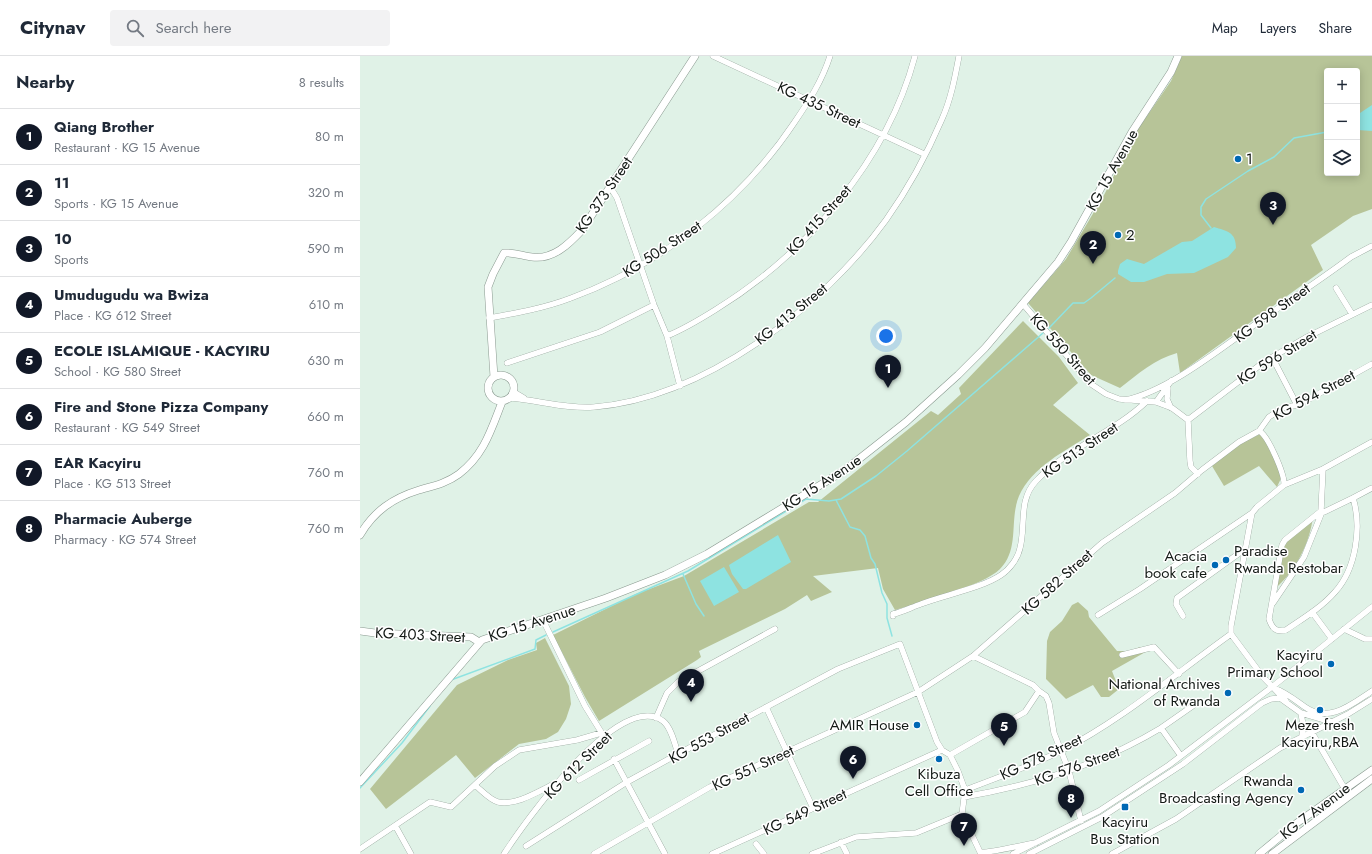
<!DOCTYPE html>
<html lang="en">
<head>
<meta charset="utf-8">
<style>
	:root { --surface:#fff; --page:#f2f2f3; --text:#1f2937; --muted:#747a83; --line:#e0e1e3; --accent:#111827 }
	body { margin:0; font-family:Jost,sans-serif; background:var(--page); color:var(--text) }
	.controls { position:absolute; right:12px; top:12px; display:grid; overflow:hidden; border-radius:4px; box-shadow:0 2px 10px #0003 }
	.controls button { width:36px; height:36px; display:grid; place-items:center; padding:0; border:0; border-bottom:1px solid var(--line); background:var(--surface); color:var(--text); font:20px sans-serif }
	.you { position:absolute; left:526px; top:280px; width:14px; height:14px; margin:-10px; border:3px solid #fff; border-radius:50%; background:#1a73e8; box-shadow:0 0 0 6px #1a73e833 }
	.badge { display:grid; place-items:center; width:26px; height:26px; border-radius:50%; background:var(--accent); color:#fff; font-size:13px; font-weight:700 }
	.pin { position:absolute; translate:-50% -33px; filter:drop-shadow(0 1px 2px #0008) }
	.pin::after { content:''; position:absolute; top:21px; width:14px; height:12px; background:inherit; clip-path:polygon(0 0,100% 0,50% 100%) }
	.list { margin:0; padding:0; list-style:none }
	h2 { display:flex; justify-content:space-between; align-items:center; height:52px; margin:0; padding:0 16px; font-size:17px }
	h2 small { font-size:13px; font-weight:400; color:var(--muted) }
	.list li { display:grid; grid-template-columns:26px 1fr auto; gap:12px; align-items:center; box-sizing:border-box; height:56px; padding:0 16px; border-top:1px solid var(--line) }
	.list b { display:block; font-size:15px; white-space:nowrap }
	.list p { margin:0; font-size:13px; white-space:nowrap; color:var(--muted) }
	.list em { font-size:13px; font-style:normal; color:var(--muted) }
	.icon { flex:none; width:22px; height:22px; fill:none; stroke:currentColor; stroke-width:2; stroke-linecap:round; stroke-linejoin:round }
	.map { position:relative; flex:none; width:1012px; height:798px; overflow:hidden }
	header { display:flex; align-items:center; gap:24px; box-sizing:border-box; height:56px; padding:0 20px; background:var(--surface); border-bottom:1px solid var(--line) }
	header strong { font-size:19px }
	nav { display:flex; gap:22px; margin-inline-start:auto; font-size:14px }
	.search { width:280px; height:36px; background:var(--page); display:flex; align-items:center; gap:10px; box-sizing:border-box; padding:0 14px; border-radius:4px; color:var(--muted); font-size:15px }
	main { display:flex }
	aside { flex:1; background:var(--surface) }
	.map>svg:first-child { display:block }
	.green { fill:#b7c498; fill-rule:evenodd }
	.water { fill:#8ee3e1 }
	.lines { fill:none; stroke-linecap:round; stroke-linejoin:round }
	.stream { stroke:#8ee3e1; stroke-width:1.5 }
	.minor-casing { stroke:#89998f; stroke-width:6 }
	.major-casing { stroke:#89998f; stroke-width:8 }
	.minor { stroke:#fff; stroke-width:5.5 }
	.major { stroke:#fff; stroke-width:7 }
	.poi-dot { fill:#0068b4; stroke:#fff; stroke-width:1.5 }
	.labels { text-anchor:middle; stroke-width:3; stroke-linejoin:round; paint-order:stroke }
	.street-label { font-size:15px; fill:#131915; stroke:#fff }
	.poi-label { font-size:15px; fill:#131915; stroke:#fff; text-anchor:end }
</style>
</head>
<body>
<header>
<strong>Citynav</strong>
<div class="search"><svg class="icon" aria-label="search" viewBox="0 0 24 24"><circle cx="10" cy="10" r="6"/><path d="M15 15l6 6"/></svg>Search here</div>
<nav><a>Map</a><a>Layers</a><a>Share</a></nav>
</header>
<main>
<aside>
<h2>Nearby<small>8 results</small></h2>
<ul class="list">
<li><span class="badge">1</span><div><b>Qiang Brother</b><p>Restaurant · KG 15 Avenue</p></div><em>80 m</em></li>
<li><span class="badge">2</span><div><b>11</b><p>Sports · KG 15 Avenue</p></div><em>320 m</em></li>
<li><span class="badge">3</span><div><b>10</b><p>Sports</p></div><em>590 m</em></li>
<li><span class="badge">4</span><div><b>Umudugudu wa Bwiza</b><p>Place · KG 612 Street</p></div><em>610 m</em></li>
<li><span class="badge">5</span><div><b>ECOLE ISLAMIQUE - KACYIRU</b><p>School · KG 580 Street</p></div><em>630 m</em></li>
<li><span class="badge">6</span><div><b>Fire and Stone Pizza Company</b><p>Restaurant · KG 549 Street</p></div><em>660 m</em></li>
<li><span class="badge">7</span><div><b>EAR Kacyiru</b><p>Place · KG 513 Street</p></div><em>760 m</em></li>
<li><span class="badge">8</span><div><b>Pharmacie Auberge</b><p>Pharmacy · KG 574 Street</p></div><em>760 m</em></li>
</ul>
</aside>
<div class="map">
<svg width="1012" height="798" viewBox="0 0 1012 798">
	<rect width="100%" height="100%" fill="#e0f2e7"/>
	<path class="green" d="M 822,0 L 1012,0 L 1012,153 L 993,160 L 951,189 L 963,214 L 820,317 L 817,297 C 795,303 778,318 760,332 L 731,319 L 668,247 L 706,203 L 744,139 L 776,76 L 811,25 ZM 967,15 L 997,15 L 997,117 L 967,117 Z
		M 663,265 L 699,301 L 718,327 L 693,349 L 730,379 C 705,395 672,411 659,440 C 649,464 660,493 640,513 C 623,530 560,546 535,554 L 523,533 L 518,512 L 453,520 L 472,536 L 451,545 L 447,539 L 425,553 L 339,595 L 341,601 L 337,604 L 239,665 L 225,641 L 193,579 L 276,538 L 324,520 L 449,446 L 458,446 L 571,355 L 578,359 L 601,338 L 599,332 Z
		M 904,376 L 923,418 L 917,431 L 899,410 L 864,430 L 852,410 L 856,407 L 858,399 Z
		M 953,461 C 949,490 935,515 914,534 L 925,483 Z
		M 718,546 L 728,555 L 729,561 L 757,595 L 770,595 L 780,591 L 789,594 L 752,615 L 759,633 L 749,641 L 741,641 L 733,629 L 706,643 L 686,623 L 687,585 L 690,576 L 702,565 L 712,549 Z
		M 185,582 L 209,630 L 211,648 L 206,663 L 198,676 L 186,683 L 159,688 L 115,722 L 96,699 L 26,753 L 10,733 L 97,629 L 148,604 L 177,594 L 176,587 Z"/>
	<path class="water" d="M 1012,49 L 1012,75 L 997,74 L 997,59 Z
		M 854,171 C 867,175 876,176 876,192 L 868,201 L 834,217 L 807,218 L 784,226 L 771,226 L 758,218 L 758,215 L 760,208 L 767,203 L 784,208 L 822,186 L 832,185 Z
		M 418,479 L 431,506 L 386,533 L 383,533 L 372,518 L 369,509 Z
		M 364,511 L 379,536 L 354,550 L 340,525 Z"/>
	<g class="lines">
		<path class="stream" d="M 851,172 L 841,159 L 841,151 L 846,143 L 888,115 L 914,101 L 934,82 L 967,76
			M 689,272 L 713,247 L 724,247 L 731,242 L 755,222
			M 476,444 L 490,471 L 500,474 L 505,480 L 511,502 L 515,508 L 522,537 L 527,548 L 527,562 L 532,580
			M 323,518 L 336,548 L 344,560
			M 193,576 L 328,515 L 446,443 L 469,445 L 481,443 L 516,420 L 547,395 L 683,277
			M 91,624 L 175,593 L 176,584 L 186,579
			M 0,732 L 42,687 L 70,650"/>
		<defs>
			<path id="minor" d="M 353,0 L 564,98
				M 249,129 L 257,142 L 294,249 L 307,280 L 320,330
				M 976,232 L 992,258
				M 663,248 L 731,328 L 746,338 L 759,343 L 796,346 L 812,352 L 828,364 L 830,405 L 831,411 L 838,418
				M 129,262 C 157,257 185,252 211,242 C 301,209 381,146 434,67 C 449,45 462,25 470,0
				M 307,280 C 324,273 339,264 355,254 C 446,198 527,105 555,0
				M 912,301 L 937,349
				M 147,307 L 240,276 L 294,249
				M 808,332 L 807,343 L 811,352
				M 154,336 L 164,342
				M 150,342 C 178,344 205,353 234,351 C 344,342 463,251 526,164 C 548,133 567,98 582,63 C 591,43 595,21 599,0
				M 765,344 C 806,336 859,294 894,269 C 926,246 959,225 991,201 L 1012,190
				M 796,346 L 811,325
				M 828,364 L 904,306 L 945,282 L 1012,249
				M 899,375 L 909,361 L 923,352 L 937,349 L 951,342 L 1012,308
				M 924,429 L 963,413 L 1012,386
				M 993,442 L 1012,432
				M 961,455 L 925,484 L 922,489 L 909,563 C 912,572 916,577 926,574 C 942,563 961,552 975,536 C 996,513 1002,471 993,442 L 964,456 L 961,455 L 963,413
				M 913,547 L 944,501 L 962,456
				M 952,556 L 972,583
				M 738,559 L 780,533 L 892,457
				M 533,560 L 533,558 C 543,556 552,551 561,548 C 584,539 622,532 641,519 C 650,513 658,502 660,492 C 666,469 658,444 676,425 C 707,392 754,377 787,345
				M 823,560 L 816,548 L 817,542 L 885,493
				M 183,564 L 225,650 L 243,679
				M 984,573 L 1005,583 L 1012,583
				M 762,599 L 794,591 L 819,618
				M 914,632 C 927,637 935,644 945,651 C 969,668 992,648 1012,635
				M 679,635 L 686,640 L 689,647 L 694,677 L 709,715 L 721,765
				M 406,651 L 453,752
				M 941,657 L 972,666
				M 296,662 L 307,637 L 318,626 L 415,573
				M 801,672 L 834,649
				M 951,675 L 986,735
				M 590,699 L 665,656 L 679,635 L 673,629 L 613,600
				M 254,703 L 305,798
				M 219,724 L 289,685
				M 116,730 C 122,735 130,744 138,746 C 156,750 179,735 194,728
				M 605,734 C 637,722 670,710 701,695 C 762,664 815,618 871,578
				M 604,741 C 674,729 740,709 801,672 L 821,700
				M 36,771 L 51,798
				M 481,786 L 487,798
				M 396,788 L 404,798
				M 166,790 L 267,726 L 318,698 L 478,613 L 540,588 L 577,686 L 582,694 L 590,699 L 598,715 L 605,734 L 602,758 L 620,796 C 626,798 666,788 676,787
				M 0,793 L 70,746 L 91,751 L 135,710 L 159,694 L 217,684 L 241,677
				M 144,798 C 164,767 259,633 303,665 C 311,671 315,688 318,698
				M 234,798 L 350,731 L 558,636 L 613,600 L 742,487 L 815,437 L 842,414 L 879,386 L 899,375 C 908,379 925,419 924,429 L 897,451 L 892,457 L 871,570 L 871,578 L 903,621 L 926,645
				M 352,798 L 582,694
				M 452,798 L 496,781 L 556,777 L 602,758
				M 653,798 L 739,755 L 809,709 L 912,631 L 1012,551
				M 669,798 L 742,761 L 823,708 L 902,647 L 911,643 L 920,642 L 941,657 L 943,669 L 942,680
				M 752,798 L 816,763 L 920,692 L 988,658 L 1012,643"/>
			<path id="major" d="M128 332a13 13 0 1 1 26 0a13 13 0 1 1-26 0Z
				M 134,321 L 128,231 L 133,218 L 144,197 C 154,196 163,200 172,201 C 193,204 209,188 222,174 L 335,0
				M 0,479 C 14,455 33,442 59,434 C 73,430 87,427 99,418 C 124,399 131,374 142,346
				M 0,575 L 15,577 L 111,581 L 119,586
				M 0,726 L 122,584 L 246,542 L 305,519 L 347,498 L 485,414 L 546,366 L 598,319 L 625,292 L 698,206 L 711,186 L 772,76 L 811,16 L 818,0
				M 899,798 L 934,769 L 1012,714
				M 912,798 L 1012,723"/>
		</defs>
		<use href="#minor" class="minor-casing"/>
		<use href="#major" class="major-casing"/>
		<use href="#minor" class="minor"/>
		<use href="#major" class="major"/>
	</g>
	<g class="poi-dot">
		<circle cx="878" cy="103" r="4"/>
		<circle cx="758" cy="179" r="4"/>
		<circle cx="866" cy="504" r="4"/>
		<circle cx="855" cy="509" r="4"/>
		<circle cx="971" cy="608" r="4"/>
		<circle cx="868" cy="637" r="4"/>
		<circle cx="960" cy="654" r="4"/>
		<circle cx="557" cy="669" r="4"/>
		<circle cx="579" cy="703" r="4"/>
		<circle cx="941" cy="734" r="4"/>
		<rect x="761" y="747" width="8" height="8" rx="2"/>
	</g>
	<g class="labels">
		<g class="street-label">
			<text transform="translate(459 49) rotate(25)" y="5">KG 435 Street</text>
			<text transform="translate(752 114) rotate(-61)" y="5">KG 15 Avenue</text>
			<text transform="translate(244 139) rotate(-56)" y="5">KG 373 Street</text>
			<text transform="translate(459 164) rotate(-48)" y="5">KG 415 Street</text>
			<text transform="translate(302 193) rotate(-33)" y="5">KG 506 Street</text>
			<text transform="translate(912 257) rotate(-36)" y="5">KG 598 Street</text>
			<text transform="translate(431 258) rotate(-39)" y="5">KG 413 Street</text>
			<text transform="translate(703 293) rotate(48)" y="5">KG 550 Street</text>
			<text transform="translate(917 301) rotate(-32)" y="5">KG 596 Street</text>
			<text transform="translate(954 339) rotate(-28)" y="5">KG 594 Street</text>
			<text transform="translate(720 394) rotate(-34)" y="5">KG 513 Street</text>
			<text transform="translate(462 427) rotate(-33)" y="5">KG 15 Avenue</text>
			<text transform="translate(697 526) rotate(-42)" y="5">KG 582 Street</text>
			<text transform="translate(172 567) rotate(-18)" y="5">KG 15 Avenue</text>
			<text transform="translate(60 579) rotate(3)" y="5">KG 403 Street</text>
			<text transform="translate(349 682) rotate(-29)" y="5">KG 553 Street</text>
			<text transform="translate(681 701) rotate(-25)" y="5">KG 578 Street</text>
			<text transform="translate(218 709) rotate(-45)" y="5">KG 612 Street</text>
			<text transform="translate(717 710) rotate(-20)" y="5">KG 576 Street</text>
			<text transform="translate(393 712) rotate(-25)" y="5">KG 551 Street</text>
			<text transform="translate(955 755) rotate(-37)" y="5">KG 7 Avenue</text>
			<text transform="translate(445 756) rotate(-25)" y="5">KG 549 Street</text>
		</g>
		<g class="poi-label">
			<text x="886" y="108" text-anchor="start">1</text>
			<text x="766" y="184" text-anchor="start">2</text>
			<text x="874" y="500" text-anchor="start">Paradise<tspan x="874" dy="17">Rwanda Restobar</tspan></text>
			<text x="847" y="505">Acacia<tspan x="847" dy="17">book cafe</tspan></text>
			<text x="963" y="604">Kacyiru<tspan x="963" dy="17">Primary School</tspan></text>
			<text x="860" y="633">National Archives<tspan x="860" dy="17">of Rwanda</tspan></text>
			<text x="549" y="674">AMIR House</text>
			<text x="960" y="674" text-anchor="middle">Meze fresh<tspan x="960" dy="17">Kacyiru,RBA</tspan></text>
			<text x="579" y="723" text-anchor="middle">Kibuza<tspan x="579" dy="17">Cell Office</tspan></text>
			<text x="933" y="730">Rwanda<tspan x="933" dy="17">Broadcasting Agency</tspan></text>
			<text x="765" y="771" text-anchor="middle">Kacyiru<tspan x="765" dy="17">Bus Station</tspan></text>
		</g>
	</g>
</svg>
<div class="controls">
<button>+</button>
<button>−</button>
<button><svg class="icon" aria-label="layers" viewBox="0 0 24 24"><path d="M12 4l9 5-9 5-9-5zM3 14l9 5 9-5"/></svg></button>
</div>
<div class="you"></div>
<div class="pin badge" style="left:528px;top:332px">1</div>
<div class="pin badge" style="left:733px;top:208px">2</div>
<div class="pin badge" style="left:913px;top:169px">3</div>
<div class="pin badge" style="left:331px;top:646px">4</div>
<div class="pin badge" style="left:644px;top:690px">5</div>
<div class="pin badge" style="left:493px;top:723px">6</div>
<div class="pin badge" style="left:604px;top:790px">7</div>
<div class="pin badge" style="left:711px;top:762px">8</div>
</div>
</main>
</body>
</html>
